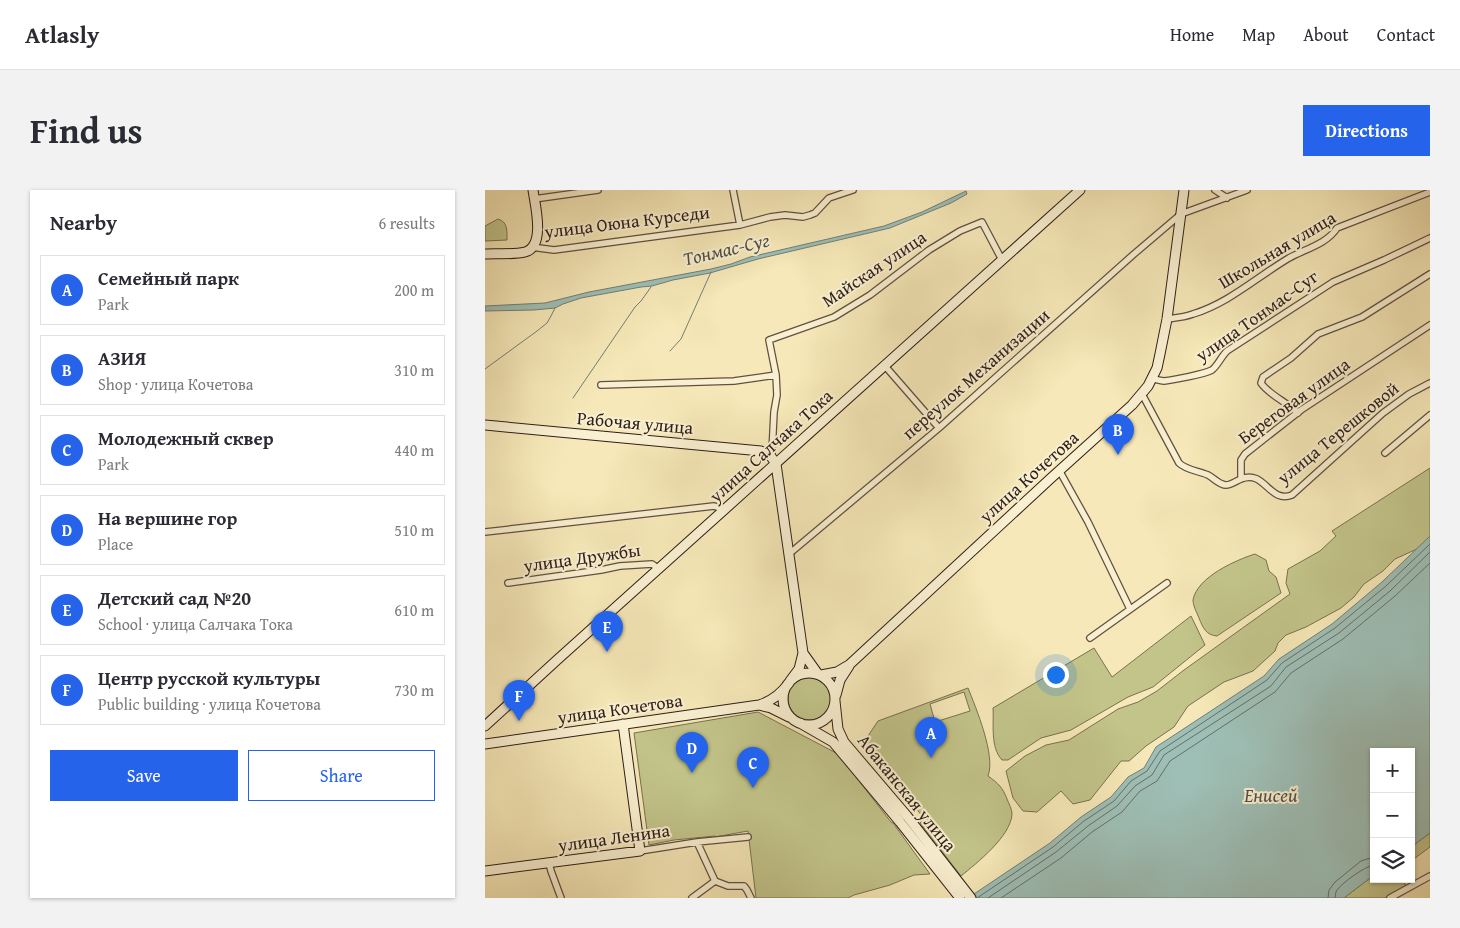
<!DOCTYPE html>
<html lang="en">
<head>
<meta charset="utf-8">
<style>
	:root { --surface:#fff; --page:#f2f2f3; --text:#2b2b33; --muted:#7c7c81; --line:#e1e1e2; --accent:#2563eb }
	body { margin:0; font-family:"Gentium Book Plus",serif; background:var(--page); color:var(--text) }
	.controls { position:absolute; right:15px; bottom:15px; display:grid; overflow:hidden; border-radius:0px; box-shadow:0 1px 4px #0004 }
	.controls button { width:45px; height:45px; display:grid; place-items:center; padding:0; border:0; border-bottom:1px solid var(--line); background:var(--surface); color:var(--text); font:25px sans-serif }
	.you { position:absolute; left:570px; top:484px; width:18px; height:18px; margin:-12px; border:4px solid #fff; border-radius:50%; background:#1a73e8; box-shadow:0 0 0 8px #1a73e833 }
	.badge { display:grid; place-items:center; width:32px; height:32px; border-radius:50%; background:var(--accent); color:#fff; font-size:16px; font-weight:700 }
	.pin { position:absolute; translate:-50% -41px; filter:drop-shadow(0 1px 2px #0008) }
	.pin::after { content:''; position:absolute; top:26px; width:18px; height:15px; background:inherit; clip-path:polygon(0 0,100% 0,50% 100%) }
	.list { margin:0; padding:0; list-style:none }
	h2 { display:flex; justify-content:space-between; align-items:center; height:65px; margin:0; padding:0 20px; font-size:21px }
	h2 small { font-size:16px; font-weight:400; color:var(--muted) }
	.list li { display:grid; grid-template-columns:32px 1fr auto; gap:15px; align-items:center; box-sizing:border-box; height:70px; margin:0 10px 10px; padding:0 10px; border:1px solid var(--line); border-radius:0px }
	.list b { display:block; font-size:19px; white-space:nowrap }
	.list p { margin:0; font-size:16px; white-space:nowrap; color:var(--muted) }
	.list em { font-size:16px; font-style:normal; color:var(--muted) }
	.actions { display:flex; gap:10px; padding:15px 20px }
	.actions a { flex:1; padding:11px 0; border:1px solid var(--accent); border-radius:0px; text-align:center; font-size:18px; color:var(--accent) }
	.actions .main { background:var(--accent); color:#fff }
	.icon { flex:none; width:28px; height:28px; fill:none; stroke:currentColor; stroke-width:2; stroke-linecap:round; stroke-linejoin:round }
	.map { position:relative; flex:none; width:945px; height:708px; overflow:hidden; border-radius:0px }
	header { display:flex; align-items:center; gap:30px; box-sizing:border-box; height:70px; padding:0 25px; background:var(--surface); border-bottom:1px solid var(--line) }
	header strong { font-size:24px }
	nav { display:flex; gap:28px; margin-inline-start:auto; font-size:18px }
	.intro { display:flex; align-items:center; justify-content:space-between; box-sizing:border-box; height:120px; padding:0 30px }
	h1 { margin:0; font-size:35px }
	.button { padding:12px 22px; border-radius:0px; background:var(--accent); color:#fff; font-size:18px; font-weight:700 }
	main { display:flex; gap:30px; padding:0 30px }
	aside { flex:1; background:var(--surface); border-radius:0px; box-shadow:0 1px 4px #0004 }
	.map>svg:first-child { display:block }
	.green { fill:#c2c48a; stroke:#787151; fill-rule:evenodd }
	.water { fill:#9ebfb6; stroke:#727f77 }
	.lines { fill:none; stroke-linecap:round; stroke-linejoin:round }
	.shore { stroke:#666e67; stroke-width:1 }
	.stream { stroke:#727f77; stroke-width:1 }
	.street-casing { stroke:#615040; stroke-width:8 }
	.secondary-casing { stroke:#2f1e18; stroke-width:11 }
	.street { stroke:#f9f0d1; stroke-width:5.5 }
	.secondary { stroke:#f9f0d1; stroke-width:9 }
	.labels { text-anchor:middle; stroke-width:4; stroke-linejoin:round; paint-order:stroke }
	.street-label { font-size:18px; fill:#2f1e18; stroke:#f9f0d1 }
	.water-label { font-size:19px; font-style:italic; fill:#504e47; stroke:#f9f0d1 }
</style>
</head>
<body>
<header>
<strong>Atlasly</strong>
<nav><a>Home</a><a>Map</a><a>About</a><a>Contact</a></nav>
</header>
<div class="intro"><h1>Find us</h1><a class="button">Directions</a></div>
<main>
<aside>
<h2>Nearby<small>6 results</small></h2>
<ul class="list">
<li><span class="badge">A</span><div><b>Семейный парк</b><p>Park</p></div><em>200 m</em></li>
<li><span class="badge">B</span><div><b>АЗИЯ</b><p>Shop · улица Кочетова</p></div><em>310 m</em></li>
<li><span class="badge">C</span><div><b>Молодежный сквер</b><p>Park</p></div><em>440 m</em></li>
<li><span class="badge">D</span><div><b>На вершине гор</b><p>Place</p></div><em>510 m</em></li>
<li><span class="badge">E</span><div><b>Детский сад №20</b><p>School · улица Салчака Тока</p></div><em>610 m</em></li>
<li><span class="badge">F</span><div><b>Центр русской культуры</b><p>Public building · улица Кочетова</p></div><em>730 m</em></li>
</ul>
<div class="actions"><a class="main">Save</a><a>Share</a></div>
</aside>
<div class="map">
<svg width="945" height="708" viewBox="0 0 945 708">
	<rect width="100%" height="100%" fill="#f6e8b8"/>
	<filter id="stains"><feTurbulence type="fractalNoise" baseFrequency=".004" numOctaves="4"/><feColorMatrix values="0 0 0 0 .2 0 0 0 0 .09 0 0 0 0 .02 0 0 0 .5 -.17"/></filter>
	<radialGradient id="worn" r=".72"><stop offset=".6" stop-color="#630" stop-opacity="0"/><stop offset="1" stop-color="#630" stop-opacity=".3"/></radialGradient>
	<path class="green" d="M 13,29 C 23,32 22,41 22,50 L 0,51 L 0,36 Z
		M 945,278 L 945,346 L 932,359 L 910,369 L 898,381 L 879,394 L 869,407 L 856,418 L 821,437 L 801,445 L 793,453 L 790,461 L 768,481 L 739,492 L 703,516 L 689,537 L 661,556 L 644,571 L 636,571 L 605,610 L 588,614 L 576,601 L 552,622 L 538,621 L 528,608 L 521,581 L 540,566 L 561,555 L 584,550 L 633,519 L 653,512 L 672,501 L 699,480 L 805,404 L 801,393 L 803,379 L 835,361 L 851,346 L 847,341 Z
		M 770,364 L 781,370 L 784,381 L 791,387 L 796,403 L 732,446 C 721,445 718,438 714,428 C 712,423 708,416 708,410 C 712,387 751,370 770,364 Z
		M 706,426 L 720,455 L 668,497 L 643,507 L 586,540 L 556,548 L 523,570 L 517,570 C 505,557 509,534 508,518 L 609,458 L 627,487 Z
		M303 508a22 22 0 1 1 44 0a22 22 0 1 1-44 0Z
		M 483,498 C 491,518 511,566 503,586 C 513,593 518,598 522,609 C 524,614 527,619 527,624 C 526,646 492,673 476,686 L 435,633 L 439,628 L 377,555 L 393,531 ZM 479,502 L 485,521 L 450,532 L 445,514 Z
		M 273,522 L 353,564 L 406,632 L 408,633 L 445,684 L 429,685 L 405,695 L 369,705 L 363,708 L 271,708 L 263,641 L 230,647 L 230,646 L 189,650 L 164,655 L 149,543 Z
		M 945,643 L 945,657 L 926,671 L 926,657 Z
		M 889,685 L 889,689 L 917,689 L 921,696 L 900,708 L 859,708 Z"/>
	<path class="water" d="M 481,1 L 482,4 L 466,13 L 405,38 L 273,69 L 225,83 L 188,90 L 167,96 L 156,97 L 96,108 L 78,114 L 70,118 L 49,120 L 0,121 L 0,116 L 60,113 L 104,102 L 226,79 L 246,74 L 265,67 L 399,36 L 437,22 Z
		M 945,346 L 945,643 L 926,657 L 926,562 L 889,562 L 889,685 L 859,708 L 483,708 L 565,653 L 596,627 L 626,607 L 643,587 L 659,578 L 671,557 L 779,486 L 794,469 L 847,434 L 897,392 Z"/>
	<g class="lines">
		<path class="shore" d="M 492,708 L 568,657 L 599,631 L 629,611 L 646,591 L 662,581 L 675,561 L 782,490 L 797,473 L 850,438 L 901,396 L 945,354
			M 503,708 L 571,662 L 603,636 L 632,616 L 650,596 L 667,585 L 679,565 L 786,496 L 801,477 L 854,443 L 905,401 L 945,362
			M 516,708 L 576,668 L 607,642 L 637,622 L 655,601 L 672,591 L 685,571 L 790,502 L 806,483 L 858,449 L 910,406 L 945,373
			M 843,708 L 844,700 L 850,692 L 876,671 L 882,669 L 889,668
			M 850,708 C 851,704 850,703 852,700 C 857,693 880,676 889,675"/>
		<path class="stream" d="M 185,161 L 196,149 L 226,82
			M 0,179 L 52,141 L 62,133 L 66,126 L 70,118
			M 88,208 L 150,117 L 156,111 L 166,97"/>
		<defs>
			<path id="street" d="M 248,0 L 255,35
				M 730,0 L 742,8
				M 49,9 L 113,0
				M 46,57 L 69,60 L 255,35 L 285,27 L 300,25 L 318,27 L 325,25 L 330,23 L 344,8 L 368,0
				M 682,129 C 690,128 700,127 708,124 C 744,113 772,87 804,68 C 820,59 842,54 852,38 L 945,2
				M 400,176 L 454,238
				M 667,189 C 671,189 676,191 679,191 C 688,190 720,184 727,180 C 733,175 736,167 742,161 L 848,92 L 899,70 L 945,48
				M 116,195 L 249,191 L 291,185
				M 657,204 L 694,273 C 701,280 714,281 723,285 C 729,288 734,295 741,295 C 746,295 751,291 756,289 L 756,270 L 760,264 L 816,220 L 945,135
				M 813,223 C 802,212 784,205 776,193 L 778,187 L 806,168 L 833,144 L 877,127 L 945,84
				M 900,263 L 945,225
				M 285,265 L 287,262 L 289,222 L 292,205 L 291,185 L 284,150 L 349,127 L 385,105 L 444,60 L 475,41 L 497,32 L 517,70
				M 574,280 L 603,332 L 645,419
				M 756,289 C 780,279 784,314 807,305 L 898,223 L 924,204 L 945,193
				M 0,342 L 229,316 L 240,320
				M 304,364 L 454,238 L 649,64 L 696,24 L 762,0
				M 23,393 L 116,380 L 135,376 L 167,374 L 174,379
				M 605,448 L 682,393
				M 212,652 L 230,691 L 243,696 L 259,696 L 262,700 L 266,708
				M 155,661 L 212,652 L 263,647
				M 64,673 L 66,681 L 76,708
				M 207,708 L 230,691
				M 905,708 L 945,686"/>
			<path id="secondary" d="M 0,64 C 11,63 29,65 40,62 C 61,56 50,15 48,0
				M 0,235 L 276,261 L 285,265 L 291,274 L 318,463 L 314,479 L 305,491
				M 318,463 L 333,484
				M298 509a26 26 0 1 1 52 0a26 26 0 1 1-52 0Z
				M 336,485 L 352,482 L 364,475 L 565,289 L 647,215 L 663,196 L 672,178 L 675,164 L 682,129 L 699,0
				M 351,505 L 355,490 L 364,476
				M 350,511 L 353,539 L 359,552 L 422,626 L 486,708
				M 274,515 L 286,518 L 304,527
				M 315,533 L 348,552 L 415,632 L 475,708
				M 0,536 L 72,470 L 595,0
				M 0,554 L 274,515 C 287,511 296,504 304,493
				M 0,681 L 155,661 L 138,534"/>
		</defs>
		<use href="#street" class="street-casing"/>
		<use href="#secondary" class="secondary-casing"/>
		<use href="#street" class="street"/>
		<use href="#secondary" class="secondary"/>
	</g>
	<g class="labels">
		<g class="street-label">
			<text transform="translate(142 32) rotate(-7)" y="6">улица Оюна Курседи</text>
			<text transform="translate(792 60) rotate(-31)" y="6">Школьная улица</text>
			<text transform="translate(389 79) rotate(-34)" y="6">Майская улица</text>
			<text transform="translate(772 126) rotate(-35)" y="6">улица Тонмас-Суг</text>
			<text transform="translate(491 184) rotate(-41)" y="6">переулок Механизации</text>
			<text transform="translate(809 211) rotate(-36)" y="6">Береговая улица</text>
			<text transform="translate(150 233) rotate(5)" y="6">Рабочая улица</text>
			<text transform="translate(853 243) rotate(-39)" y="6">улица Терешковой</text>
			<text transform="translate(286 256) rotate(-42)" y="6">улица Салчака Тока</text>
			<text transform="translate(544 287) rotate(-42)" y="6">улица Кочетова</text>
			<text transform="translate(97 368) rotate(-8)" y="6">улица Дружбы</text>
			<text transform="translate(135 519) rotate(-8)" y="6">улица Кочетова</text>
			<text transform="translate(422 603) rotate(51)" y="6">Абаканская улица</text>
			<text transform="translate(129 648) rotate(-8)" y="6">улица Ленина</text>
		</g>
		<g class="water-label">
			<text transform="translate(241 59) rotate(-13)" y="7">Тонмас-Суг</text>
			<text x="786" y="612">Енисей</text>
		</g>
	</g>
	<rect width="100%" height="100%" filter="url(#stains)"/>
	<rect width="100%" height="100%" fill="url(#worn)"/>
</svg>
<div class="controls">
<button>+</button>
<button>−</button>
<button><svg class="icon" aria-label="layers" viewBox="0 0 24 24"><path d="M12 4l9 5-9 5-9-5zM3 14l9 5 9-5"/></svg></button>
</div>
<div class="you"></div>
<div class="pin badge" style="left:446px;top:568px">A</div>
<div class="pin badge" style="left:633px;top:265px">B</div>
<div class="pin badge" style="left:268px;top:598px">C</div>
<div class="pin badge" style="left:207px;top:583px">D</div>
<div class="pin badge" style="left:122px;top:462px">E</div>
<div class="pin badge" style="left:34px;top:531px">F</div>
</div>
</main>
</body>
</html>
